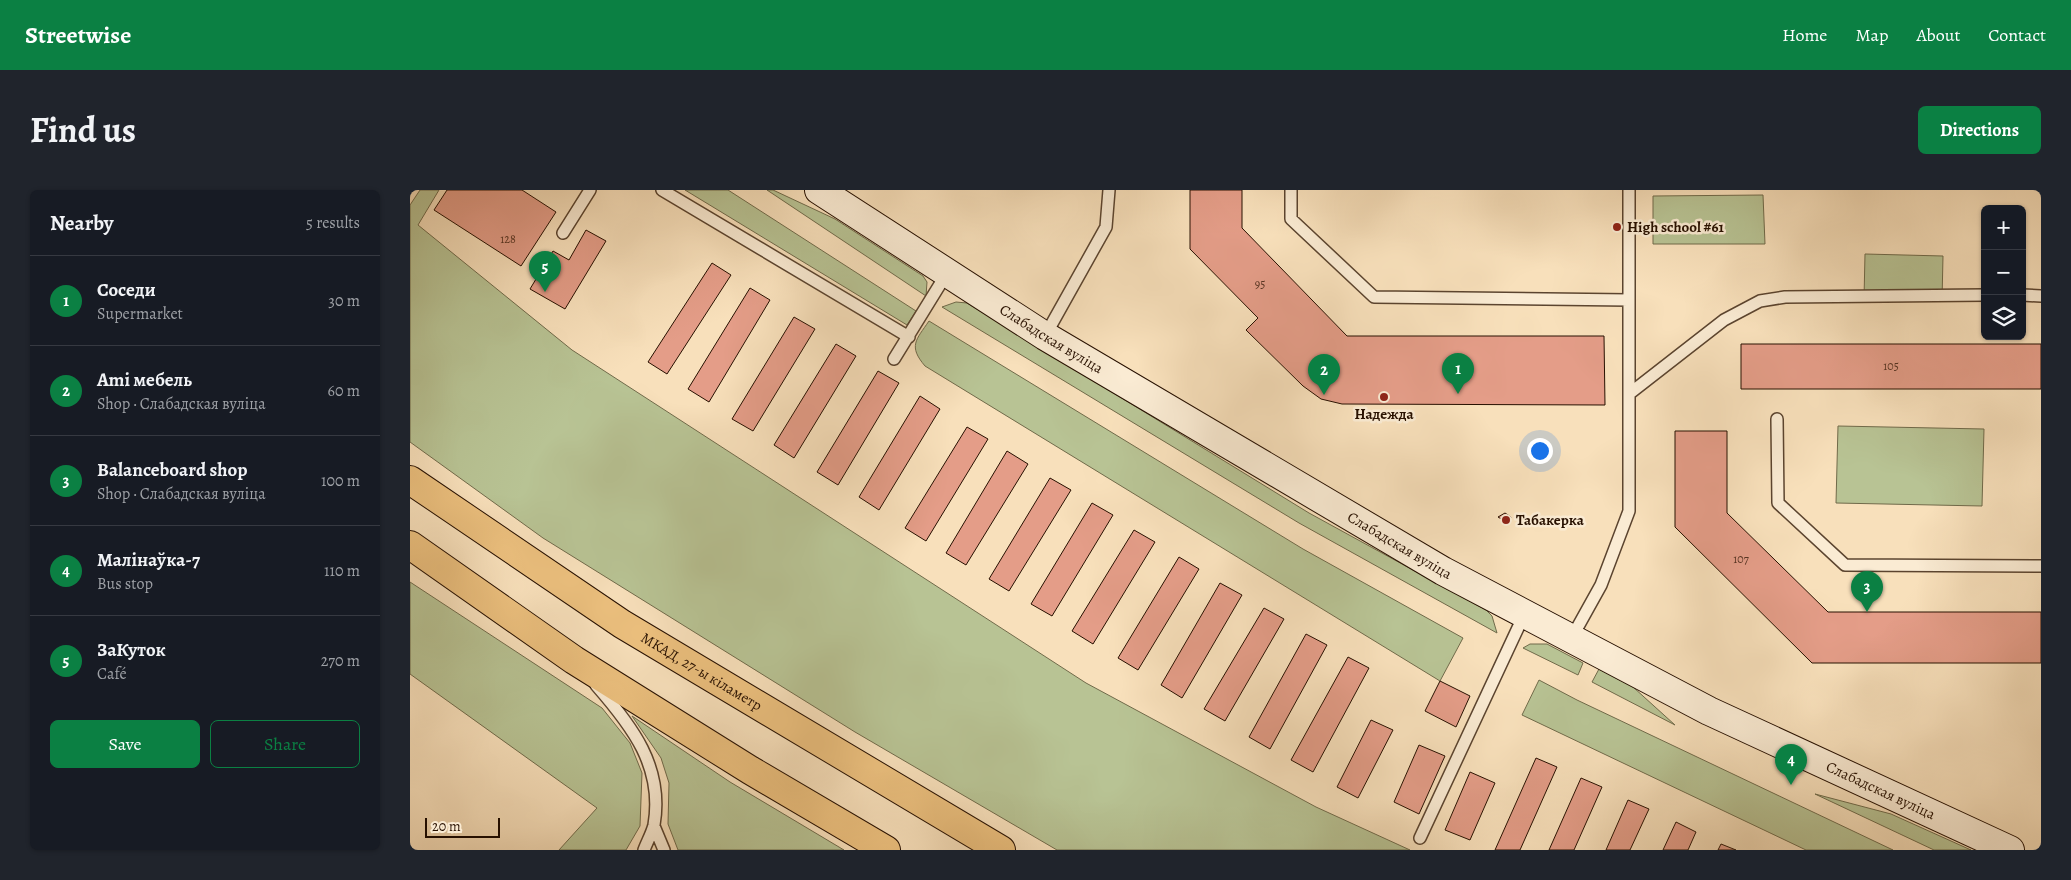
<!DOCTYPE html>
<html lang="en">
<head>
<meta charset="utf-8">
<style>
	:root { --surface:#171b24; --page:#20242c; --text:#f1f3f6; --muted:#9ea1a6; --line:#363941; --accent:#0b8043 }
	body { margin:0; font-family:Alegreya,serif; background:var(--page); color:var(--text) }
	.controls { position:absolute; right:15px; top:15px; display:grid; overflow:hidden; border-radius:8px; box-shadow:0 1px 4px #0004 }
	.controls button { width:45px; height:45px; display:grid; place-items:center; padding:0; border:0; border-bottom:1px solid var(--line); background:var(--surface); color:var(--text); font:25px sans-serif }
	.scale { position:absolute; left:15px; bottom:12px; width:75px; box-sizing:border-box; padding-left:5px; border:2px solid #271000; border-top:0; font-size:14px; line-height:18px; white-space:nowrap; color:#271000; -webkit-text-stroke:4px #faebd3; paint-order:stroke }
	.you { position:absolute; left:1129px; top:260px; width:18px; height:18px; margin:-12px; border:4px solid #fff; border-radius:50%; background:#1a73e8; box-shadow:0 0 0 8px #1a73e833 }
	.badge { display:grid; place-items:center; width:32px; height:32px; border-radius:50%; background:var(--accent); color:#fff; font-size:16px; font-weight:700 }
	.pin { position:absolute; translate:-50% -41px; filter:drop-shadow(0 1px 2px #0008) }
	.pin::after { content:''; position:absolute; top:26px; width:18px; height:15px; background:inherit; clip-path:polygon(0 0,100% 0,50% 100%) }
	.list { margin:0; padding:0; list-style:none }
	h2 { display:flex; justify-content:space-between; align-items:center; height:65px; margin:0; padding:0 20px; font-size:21px }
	h2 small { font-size:16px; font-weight:400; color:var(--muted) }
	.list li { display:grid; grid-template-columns:32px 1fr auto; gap:15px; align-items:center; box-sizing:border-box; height:90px; padding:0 20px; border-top:1px solid var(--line) }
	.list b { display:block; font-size:19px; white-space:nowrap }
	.list p { margin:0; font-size:16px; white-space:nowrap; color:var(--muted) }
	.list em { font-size:16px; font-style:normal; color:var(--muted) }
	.actions { display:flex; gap:10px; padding:15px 20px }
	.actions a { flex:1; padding:11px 0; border:1px solid var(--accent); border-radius:8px; text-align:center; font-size:18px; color:var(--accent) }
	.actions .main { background:var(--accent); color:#fff }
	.icon { flex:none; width:28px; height:28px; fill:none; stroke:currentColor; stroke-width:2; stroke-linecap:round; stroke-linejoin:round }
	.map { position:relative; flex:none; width:1631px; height:660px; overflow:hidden; border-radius:8px }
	header { display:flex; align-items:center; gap:30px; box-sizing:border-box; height:70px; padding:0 25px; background:var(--accent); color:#fff }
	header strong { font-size:24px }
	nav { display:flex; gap:28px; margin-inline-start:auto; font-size:18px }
	.intro { display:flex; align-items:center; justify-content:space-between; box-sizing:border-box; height:120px; padding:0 30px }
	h1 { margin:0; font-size:35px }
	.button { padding:12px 22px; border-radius:8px; background:var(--accent); color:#fff; font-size:18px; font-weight:700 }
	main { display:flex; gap:30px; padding:0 30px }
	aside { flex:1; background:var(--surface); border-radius:8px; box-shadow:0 1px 4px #0004 }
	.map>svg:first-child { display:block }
	.green { fill:#b8c394; stroke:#706a4a }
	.building { fill:#e49d88; stroke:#271000 }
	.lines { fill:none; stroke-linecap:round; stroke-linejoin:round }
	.service-casing { stroke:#5b442f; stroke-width:14 }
	.secondary-casing { stroke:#271000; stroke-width:30 }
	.trunk-casing { stroke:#271000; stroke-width:30 }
	.service { stroke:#faebd3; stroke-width:11 }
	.secondary { stroke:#faebd3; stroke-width:28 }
	.trunk { stroke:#ecc07e; stroke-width:28 }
	.poi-dot { fill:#8f2418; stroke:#faebd3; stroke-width:2 }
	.labels { text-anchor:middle; stroke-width:5; stroke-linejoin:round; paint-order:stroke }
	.number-label { font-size:12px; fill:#563322 }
	.poi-label { font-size:15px; font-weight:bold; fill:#271000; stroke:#faebd3; text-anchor:start }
	.street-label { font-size:15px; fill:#271000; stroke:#faebd3 }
</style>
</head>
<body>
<header>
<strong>Streetwise</strong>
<nav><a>Home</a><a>Map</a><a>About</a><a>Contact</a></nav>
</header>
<div class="intro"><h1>Find us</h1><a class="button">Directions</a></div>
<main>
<aside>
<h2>Nearby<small>5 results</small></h2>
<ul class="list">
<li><span class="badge">1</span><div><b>Соседи</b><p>Supermarket</p></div><em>30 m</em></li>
<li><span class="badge">2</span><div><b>Ami мебель</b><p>Shop · Слабадская вуліца</p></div><em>60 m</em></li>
<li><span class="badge">3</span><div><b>Balanceboard shop</b><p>Shop · Слабадская вуліца</p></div><em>100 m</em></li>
<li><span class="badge">4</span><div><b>Малінаўка-7</b><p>Bus stop</p></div><em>110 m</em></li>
<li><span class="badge">5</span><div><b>ЗаКуток</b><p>Café</p></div><em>270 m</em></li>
</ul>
<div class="actions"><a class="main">Save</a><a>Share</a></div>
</aside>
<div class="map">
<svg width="1631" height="660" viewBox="0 0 1631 660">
	<rect width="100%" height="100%" fill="#f8e0bb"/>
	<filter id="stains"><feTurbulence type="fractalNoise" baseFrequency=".004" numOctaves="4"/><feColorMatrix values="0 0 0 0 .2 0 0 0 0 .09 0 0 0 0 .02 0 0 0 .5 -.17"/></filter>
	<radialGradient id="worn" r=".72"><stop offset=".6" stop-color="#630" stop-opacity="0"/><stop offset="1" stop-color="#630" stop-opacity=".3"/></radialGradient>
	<path class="green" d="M 10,0 L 29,0 L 8,35 L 162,160 L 676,493 L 906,617 L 1000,660 L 647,660 L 445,542 L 133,348 L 0,252 L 0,15 Z
		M 275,0 L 318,0 L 506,121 L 497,135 Z
		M 357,0 L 363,0 L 425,29 L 513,86 L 517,92 L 516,106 Z
		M 1353,5 L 1355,54 L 1243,54 L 1243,6 Z
		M 1455,64 L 1533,66 L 1532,111 L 1454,109 Z
		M 546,112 L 557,113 L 899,323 L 1076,420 L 1082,426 L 1087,443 L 889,333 L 532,117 Z
		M 519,131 L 893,359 L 1053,448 L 1030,491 L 515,176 C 498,156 506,150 519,131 Z
		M 1428,236 L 1574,239 L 1572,316 L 1426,313 Z
		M 0,392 L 192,518 L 220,553 L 232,583 L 230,636 L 216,660 L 149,660 L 187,618 L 0,484 Z
		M 1120,454 L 1137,454 L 1173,473 L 1168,485 L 1113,458 Z
		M 1189,479 L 1223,497 L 1265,535 L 1182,492 Z
		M 1129,490 L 1167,510 L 1483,660 L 1396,660 L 1112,525 Z
		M 222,526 L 320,592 L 434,660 L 268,660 L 258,634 L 259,593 L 251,568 Z
		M 1405,604 L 1481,624 L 1561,660 L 1524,660 Z"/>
	<path class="building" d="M 37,0 L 112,0 L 146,22 L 111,76 L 24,20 Z
		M 780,0 L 832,0 L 832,38 L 937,146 L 1194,146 L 1195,215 L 932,214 L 911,209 L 893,196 L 836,140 L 848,128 L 780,59 Z
		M 176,40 L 196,51 L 155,119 L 120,99 L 143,61 L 159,70 Z
		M 302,73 L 321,85 L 257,184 L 238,172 Z
		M 340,98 L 360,110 L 299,212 L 278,199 Z
		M 384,127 L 405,139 L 343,241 L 322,229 Z
		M 426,154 L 446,166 L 384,268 L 364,255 Z
		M 1331,154 L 1631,154 L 1631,199 L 1331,199 Z
		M 468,181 L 489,193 L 428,295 L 407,282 Z
		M 510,206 L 530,219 L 469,320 L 449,307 Z
		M 557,237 L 578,249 L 516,351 L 495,338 Z
		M 1265,241 L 1317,241 L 1317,323 L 1418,422 L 1631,422 L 1631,473 L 1402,473 L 1265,337 Z
		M 597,261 L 618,274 L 556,375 L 536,363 Z
		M 640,288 L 661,300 L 599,401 L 579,389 Z
		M 682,313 L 703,325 L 642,426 L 621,414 Z
		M 1095,323 L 1101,327 L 1098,333 L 1088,327 Z
		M 724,340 L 745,352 L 683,454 L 662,441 Z
		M 769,367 L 789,379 L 728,480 L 708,468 Z
		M 810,393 L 832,405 L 772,508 L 751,495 Z
		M 854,418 L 874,429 L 815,531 L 794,519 Z
		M 896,444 L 917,455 L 860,559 L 839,547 Z
		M 938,467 L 959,478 L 903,582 L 881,570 Z
		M 1030,491 L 1060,506 L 1046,537 L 1015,521 Z
		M 961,530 L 983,540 L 948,608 L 927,597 Z
		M 1009,555 L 1035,566 L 1009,624 L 984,612 Z
		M 1126,568 L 1147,577 L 1110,660 L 1085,660 Z
		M 1060,582 L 1085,593 L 1060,650 L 1035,640 Z
		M 1171,588 L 1192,597 L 1164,660 L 1139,660 Z
		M 1218,610 L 1239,619 L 1220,660 L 1196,660 Z
		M 1266,632 L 1286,642 L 1278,660 L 1253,660 Z
		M 1311,654 L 1326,660 L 1308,660 Z"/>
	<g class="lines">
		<defs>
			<path id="service" d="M 252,0 L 499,147
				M 881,0 L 881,29 L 964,107 L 1219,110
				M 153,43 L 180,0
				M 1612,105 L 1631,106
				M 635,146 L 696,37 L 699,0
				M 484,169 L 537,83
				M 1219,204 L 1314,130 L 1350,111 L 1375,107 L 1575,105
				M 1367,229 L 1368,313 L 1435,375 L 1631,376
				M 1161,449 L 1191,395 L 1219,321 L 1219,0
				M 186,495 C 222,536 254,577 244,635 C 242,643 237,652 234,660
				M 244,636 L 254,660
				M 1010,648 L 1114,425"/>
			<g id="secondary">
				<path id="s1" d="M 409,0 L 635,146 L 1033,381 L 1299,521 L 1600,660"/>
			</g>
			<g id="trunk">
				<path id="s2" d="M 0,290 L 212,434 L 591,660"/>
				<path d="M 0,355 L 164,470 L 340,580 L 476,660"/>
			</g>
		</defs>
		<use href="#service" class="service-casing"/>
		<use href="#secondary" class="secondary-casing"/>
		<use href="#trunk" class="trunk-casing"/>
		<use href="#service" class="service"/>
		<use href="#secondary" class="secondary"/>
		<use href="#trunk" class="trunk"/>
	</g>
	<g class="poi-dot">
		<circle cx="1207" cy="37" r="5"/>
		<circle cx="974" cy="207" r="5"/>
		<circle cx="1096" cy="330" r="5"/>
	</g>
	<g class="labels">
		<g class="number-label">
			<text x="98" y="53">128</text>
			<text x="850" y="98">95</text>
			<text x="1481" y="180">105</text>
			<text x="1331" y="373">107</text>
		</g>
		<g class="poi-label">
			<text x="1217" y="42">High school #61</text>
			<text x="974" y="229" text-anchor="middle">Надежда</text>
			<text x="1106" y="335">Табакерка</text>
		</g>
		<g class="street-label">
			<text dy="5" stroke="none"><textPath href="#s1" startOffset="276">Слабадская вуліца</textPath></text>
			<text dy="5" stroke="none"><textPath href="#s1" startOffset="681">Слабадская вуліца</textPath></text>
			<text dy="5" stroke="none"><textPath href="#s2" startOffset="349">МКАД, 27-ы кіламетр</textPath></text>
			<text dy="5" stroke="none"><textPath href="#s1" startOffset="1221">Слабадская вуліца</textPath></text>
		</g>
	</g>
	<rect width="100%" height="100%" filter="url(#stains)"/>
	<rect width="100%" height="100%" fill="url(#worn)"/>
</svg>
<div class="controls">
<button>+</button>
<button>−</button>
<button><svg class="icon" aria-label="layers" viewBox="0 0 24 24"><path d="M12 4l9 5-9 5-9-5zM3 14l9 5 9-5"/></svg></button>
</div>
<div class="scale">20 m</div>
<div class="you"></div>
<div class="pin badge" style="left:1048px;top:204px">1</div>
<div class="pin badge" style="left:914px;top:205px">2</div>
<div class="pin badge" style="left:1457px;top:422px">3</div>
<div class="pin badge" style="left:1381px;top:595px">4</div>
<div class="pin badge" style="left:135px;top:102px">5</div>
</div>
</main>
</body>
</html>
